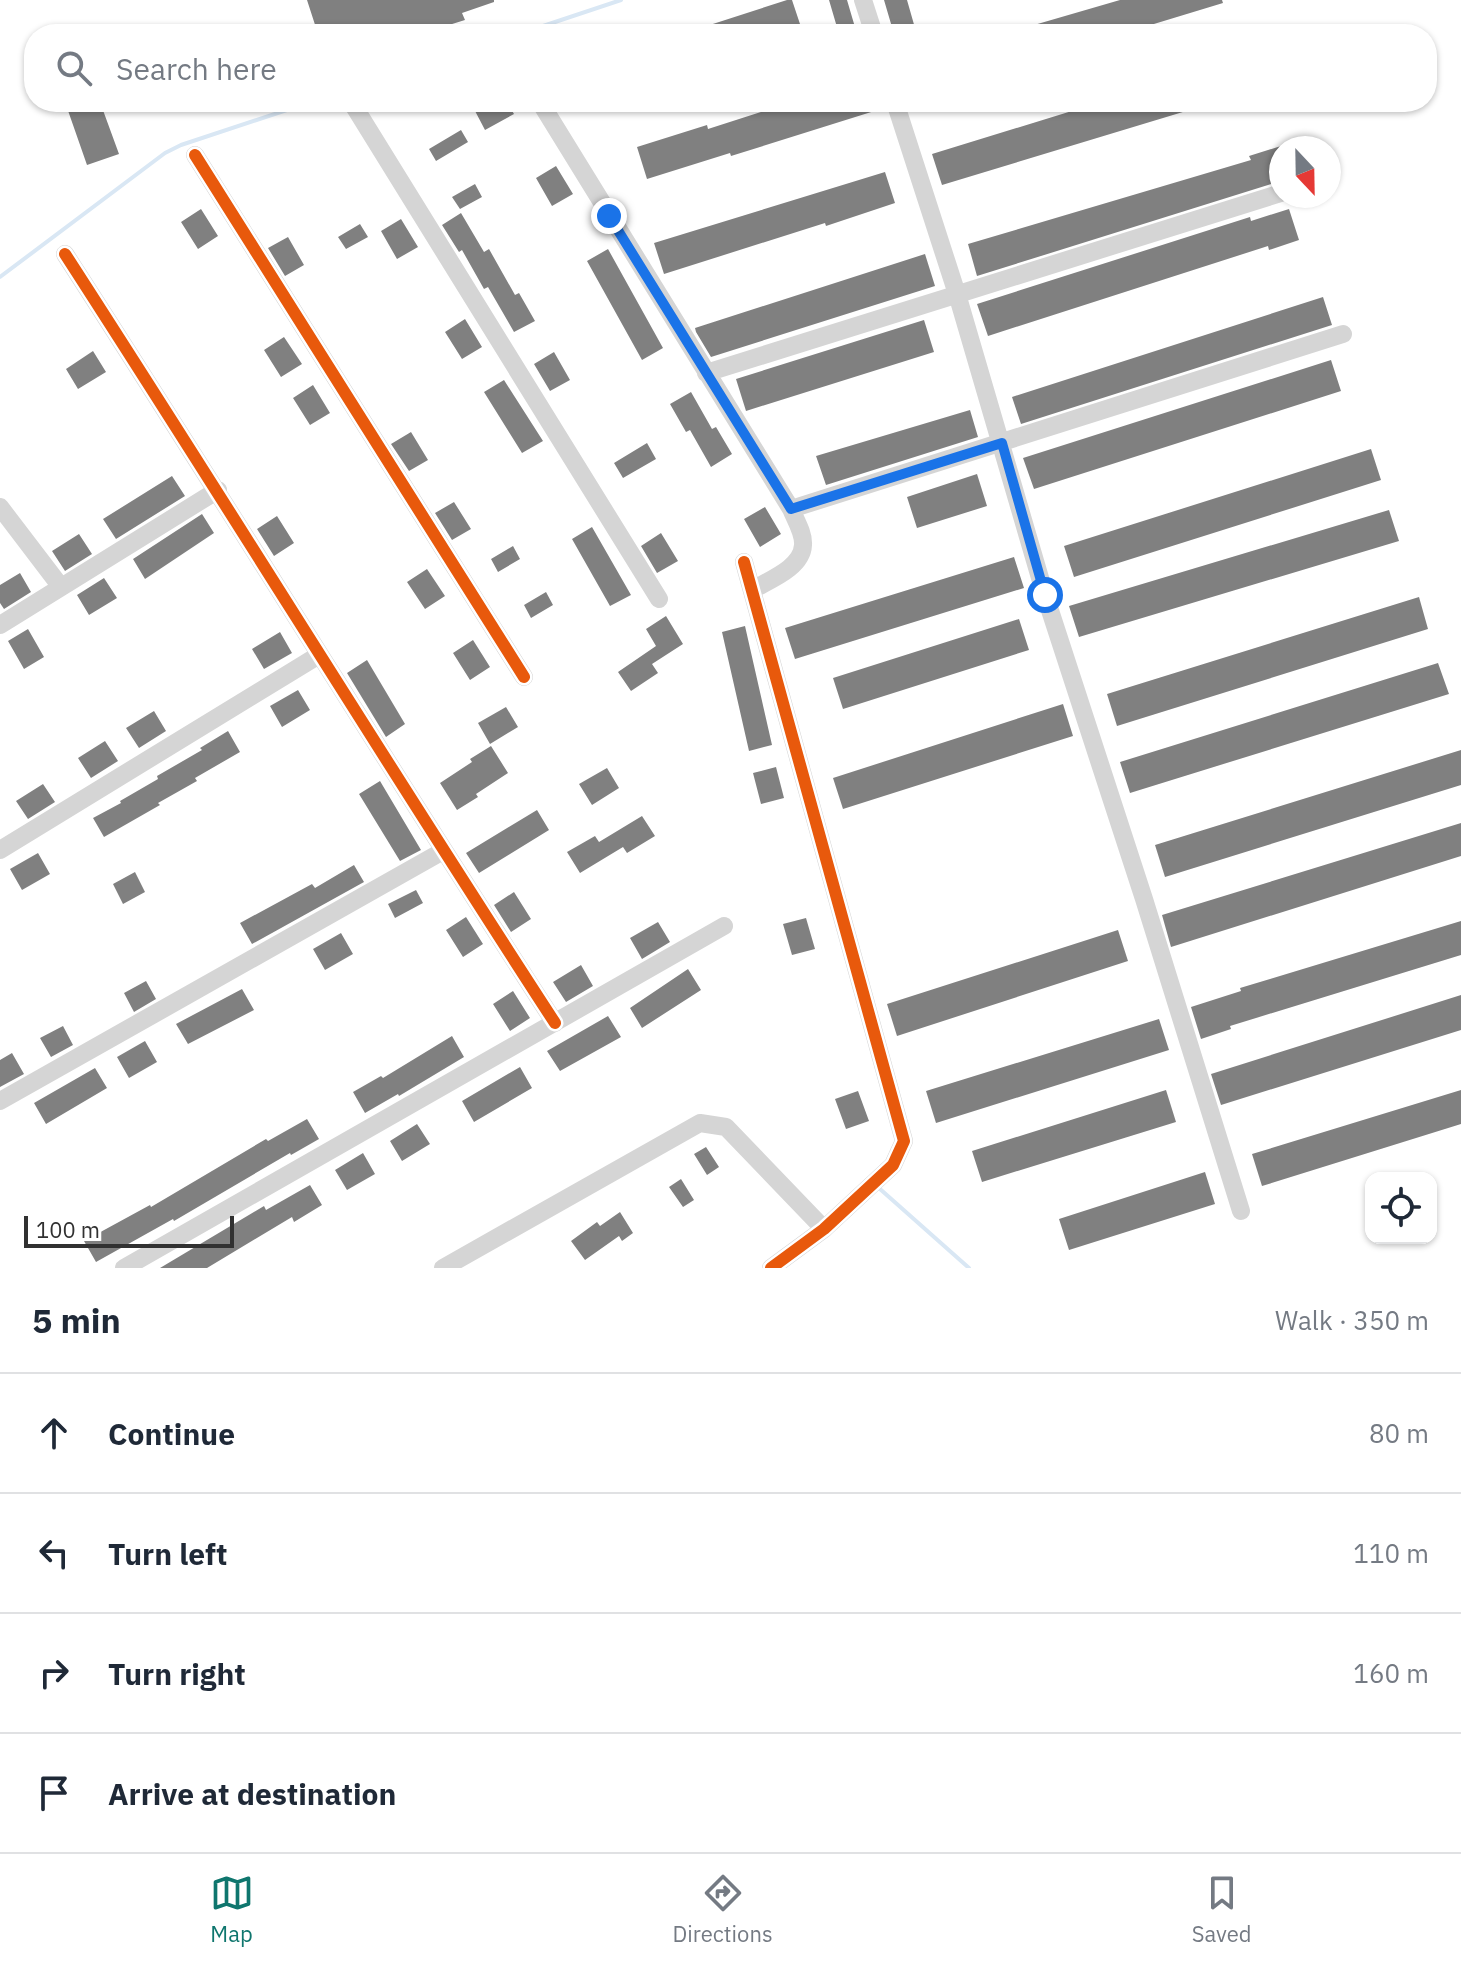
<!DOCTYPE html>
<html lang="en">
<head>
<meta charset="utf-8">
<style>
	:root { --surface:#fff; --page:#f2f2f3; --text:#1f2937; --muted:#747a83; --line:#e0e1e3; --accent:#0f766e }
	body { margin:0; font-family:"IBM Plex Sans",sans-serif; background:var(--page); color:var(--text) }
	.controls { position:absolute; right:24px; bottom:24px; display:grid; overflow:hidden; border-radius:16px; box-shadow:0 2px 6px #0004 }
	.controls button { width:72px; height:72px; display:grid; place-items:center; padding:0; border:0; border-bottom:2px solid var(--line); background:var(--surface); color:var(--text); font:40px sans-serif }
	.compass { position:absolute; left:1269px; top:136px; width:72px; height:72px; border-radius:50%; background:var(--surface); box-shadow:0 2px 6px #0004; rotate:158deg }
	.scale { position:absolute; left:24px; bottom:20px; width:210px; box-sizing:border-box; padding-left:8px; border:4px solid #313131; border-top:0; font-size:22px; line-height:28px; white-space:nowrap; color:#313131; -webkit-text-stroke:6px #fff; paint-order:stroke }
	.stop { position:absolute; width:24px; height:24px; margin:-18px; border:6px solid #1a73e8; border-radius:50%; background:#fff }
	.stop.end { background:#1a73e8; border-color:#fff; box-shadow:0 2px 8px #0008 }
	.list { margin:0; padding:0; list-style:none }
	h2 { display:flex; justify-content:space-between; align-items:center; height:104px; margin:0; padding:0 32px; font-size:34px }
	h2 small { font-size:26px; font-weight:400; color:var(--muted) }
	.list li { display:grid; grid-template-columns:52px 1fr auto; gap:24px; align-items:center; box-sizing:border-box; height:120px; padding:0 32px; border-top:2px solid var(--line) }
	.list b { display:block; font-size:30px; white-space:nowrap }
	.list em { font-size:26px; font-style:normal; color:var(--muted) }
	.icon { flex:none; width:44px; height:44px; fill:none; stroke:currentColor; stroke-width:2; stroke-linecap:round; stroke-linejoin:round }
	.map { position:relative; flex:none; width:1461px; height:1268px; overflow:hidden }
	.search { position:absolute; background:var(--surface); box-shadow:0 2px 6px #0004; left:24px; right:24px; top:24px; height:88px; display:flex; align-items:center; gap:20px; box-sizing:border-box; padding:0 28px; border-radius:32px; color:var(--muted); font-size:30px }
	.sheet { height:584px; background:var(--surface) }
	nav { display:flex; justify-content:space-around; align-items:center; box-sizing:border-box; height:112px; border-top:2px solid var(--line); background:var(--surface); font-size:22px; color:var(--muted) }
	nav a { display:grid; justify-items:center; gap:4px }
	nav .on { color:var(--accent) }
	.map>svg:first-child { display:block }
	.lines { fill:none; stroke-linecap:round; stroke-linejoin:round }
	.stream { stroke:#d9e7f4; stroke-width:4 }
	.building { fill:#808080 }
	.minor { stroke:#d5d5d5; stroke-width:18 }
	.cycleway-casing { stroke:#fff; stroke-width:17 }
	.cycleway { stroke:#e8590c; stroke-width:12 }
	.route { stroke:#1a73e8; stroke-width:10 }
</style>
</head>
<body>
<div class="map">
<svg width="1461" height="1268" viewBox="0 0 1461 1268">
	<rect width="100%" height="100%" fill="#fff"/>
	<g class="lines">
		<path class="stream" d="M 519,34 L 621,0
			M 0,277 L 165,153 L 181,145 L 311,102
			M 880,1189 L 969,1268"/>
	</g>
	<path class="building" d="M 307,0 L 494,0 L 494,2 L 462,13 L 465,20 L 420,34 L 318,34 Z
		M 787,0 L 792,0 L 802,30 L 789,34 L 689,34 L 688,32 Z
		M 829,0 L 847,0 L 857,34 L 839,34 Z
		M 884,0 L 907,0 L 915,28 L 894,34 Z
		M 1120,0 L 1222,0 L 1223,3 L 1121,34 L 1013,34 L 1013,31 Z
		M 65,102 L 100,102 L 119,154 L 87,165 Z
		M 487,102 L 507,102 L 514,114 L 485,130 L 474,109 Z
		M 792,102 L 883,102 L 884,108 L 731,156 L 730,153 L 647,179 L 637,147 L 707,125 L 708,129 Z
		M 1101,102 L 1206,102 L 1206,105 L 942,185 L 932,154 Z
		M 461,130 L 468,142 L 436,161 L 429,149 Z
		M 1281,146 L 1281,181 L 977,276 L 968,244 L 1251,160 L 1249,156 Z
		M 556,166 L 573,194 L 552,206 L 536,178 Z
		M 885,172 L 895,203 L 826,226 L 825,223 L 664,274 L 654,243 Z
		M 475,184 L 482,197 L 460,209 L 452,197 Z
		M 201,209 L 218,236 L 198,249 L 181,222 Z
		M 1289,209 L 1299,240 L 1269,250 L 1268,246 L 988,336 L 977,304 L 1250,217 L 1251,221 Z
		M 461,213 L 484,252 L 489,249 L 515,295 L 519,293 L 535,321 L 514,332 L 488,287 L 484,289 L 462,250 L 459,252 L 442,225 Z
		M 401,219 L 418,247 L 397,259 L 381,231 Z
		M 360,224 L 368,237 L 346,249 L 338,237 Z
		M 288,237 L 304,265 L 285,276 L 268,248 Z
		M 608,249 L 663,348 L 642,360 L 587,261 Z
		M 925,254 L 935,286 L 711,357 L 696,332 L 695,328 Z
		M 1323,297 L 1332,325 L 1021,424 L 1012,397 Z
		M 465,319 L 482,347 L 462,359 L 445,332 Z
		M 924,320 L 934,352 L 746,411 L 736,379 Z
		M 284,337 L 302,364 L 281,377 L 264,350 Z
		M 93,351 L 106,372 L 78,389 L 66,369 Z
		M 554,352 L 570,380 L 550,391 L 534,364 Z
		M 1331,360 L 1341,391 L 1034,489 L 1023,458 Z
		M 504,380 L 543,441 L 522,453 L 484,392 Z
		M 313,385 L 330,413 L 310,425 L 293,398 Z
		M 691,392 L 712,429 L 716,427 L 732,454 L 711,467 L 690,430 L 686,432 L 670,404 Z
		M 970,410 L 978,437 L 826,485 L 816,456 Z
		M 411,432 L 428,460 L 409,471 L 391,444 Z
		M 647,443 L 656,459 L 623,478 L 614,463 Z
		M 1371,449 L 1381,480 L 1074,577 L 1064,546 Z
		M 977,474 L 987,506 L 917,528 L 907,497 Z
		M 172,476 L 185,496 L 116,539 L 103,519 Z
		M 454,502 L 471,529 L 452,540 L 435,513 Z
		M 765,507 L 781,534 L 760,547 L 744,519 Z
		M 1389,510 L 1399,541 L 1079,637 L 1069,606 Z
		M 202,514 L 214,533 L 145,579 L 133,559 Z
		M 277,516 L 294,543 L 274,556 L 257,529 Z
		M 592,527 L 631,595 L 610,606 L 572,539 Z
		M 661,533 L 678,561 L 657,573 L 641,546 Z
		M 79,534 L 92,554 L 65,571 L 52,551 Z
		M 513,546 L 520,559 L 498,572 L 491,559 Z
		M 1014,557 L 1024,588 L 795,659 L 785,628 Z
		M 427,569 L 445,596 L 425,609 L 407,582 Z
		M 20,573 L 31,592 L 4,609 L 0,603 L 0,585 Z
		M 104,578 L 117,598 L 89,615 L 77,595 Z
		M 546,592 L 553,605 L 531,618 L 524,605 Z
		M 1419,597 L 1428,629 L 1117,726 L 1107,694 Z
		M 666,616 L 683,644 L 652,664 L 658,673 L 631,691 L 618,672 L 656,646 L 646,629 Z
		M 1019,619 L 1029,650 L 843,709 L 833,678 Z
		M 745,626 L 772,745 L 749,751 L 722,632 Z
		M 28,629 L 44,657 L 24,669 L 8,641 Z
		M 280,632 L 292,653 L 264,669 L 252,649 Z
		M 473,640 L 490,667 L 470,680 L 453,653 Z
		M 367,660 L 405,724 L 386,737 L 347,673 Z
		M 1438,663 L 1449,694 L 1130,793 L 1120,762 Z
		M 298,690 L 310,710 L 282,727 L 270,706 Z
		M 1063,704 L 1073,736 L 843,809 L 833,778 Z
		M 506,707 L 518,727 L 490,744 L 478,723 Z
		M 154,711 L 166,731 L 139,748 L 126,728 Z
		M 228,731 L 240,752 L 195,778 L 197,781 L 158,803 L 160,805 L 104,837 L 93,818 L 121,803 L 120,801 L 158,779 L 157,776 L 202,750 L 200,748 Z
		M 105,741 L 118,761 L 91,778 L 78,758 Z
		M 491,746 L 508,773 L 476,794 L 478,797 L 457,810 L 440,783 L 472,762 L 470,759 Z
		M 1461,750 L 1461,785 L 1165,877 L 1155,845 Z
		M 776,767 L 784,798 L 761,804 L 753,773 Z
		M 607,768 L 619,788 L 592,805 L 579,784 Z
		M 380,781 L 421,850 L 400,861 L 359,794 Z
		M 43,784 L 55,802 L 28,819 L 16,801 Z
		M 537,810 L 549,830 L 479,873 L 466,853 Z
		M 642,816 L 655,836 L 627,853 L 623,847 L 580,873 L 567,852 L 595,836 L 599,842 Z
		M 1461,823 L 1461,856 L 1171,947 L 1162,915 Z
		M 38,853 L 50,874 L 22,890 L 10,869 Z
		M 354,865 L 364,882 L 252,944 L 240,923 L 312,884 L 315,888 Z
		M 135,872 L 145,892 L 123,904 L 113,884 Z
		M 416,890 L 423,903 L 395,918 L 388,904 Z
		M 514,892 L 531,919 L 511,932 L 494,905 Z
		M 466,917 L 483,944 L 463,957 L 446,930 Z
		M 806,918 L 815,949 L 792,955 L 783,924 Z
		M 1461,921 L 1461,955 L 1230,1026 L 1231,1029 L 1201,1039 L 1191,1007 L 1241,991 L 1240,988 L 1270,979 Z
		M 658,922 L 670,942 L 642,959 L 630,938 Z
		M 1118,930 L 1128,961 L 897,1036 L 887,1004 Z
		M 341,933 L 353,954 L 325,970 L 313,949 Z
		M 581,965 L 593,986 L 566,1002 L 553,982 Z
		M 688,969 L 701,990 L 642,1028 L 630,1008 Z
		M 146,981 L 156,999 L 134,1012 L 124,993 Z
		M 242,989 L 254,1010 L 188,1044 L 176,1024 Z
		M 513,991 L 530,1018 L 510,1031 L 493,1004 Z
		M 1461,995 L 1461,1030 L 1221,1105 L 1211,1074 Z
		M 608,1016 L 621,1037 L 560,1071 L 547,1051 Z
		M 1159,1019 L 1169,1050 L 936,1123 L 926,1091 Z
		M 63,1026 L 73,1045 L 51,1057 L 40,1038 Z
		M 452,1036 L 464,1057 L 399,1096 L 398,1094 L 365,1113 L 353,1092 L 381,1076 L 383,1078 Z
		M 145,1041 L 157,1062 L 129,1078 L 117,1057 Z
		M 12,1053 L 24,1074 L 0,1087 L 0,1060 Z
		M 520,1067 L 532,1088 L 474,1122 L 462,1101 Z
		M 95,1068 L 107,1088 L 46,1124 L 34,1103 Z
		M 1166,1090 L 1176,1122 L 982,1182 L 972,1151 Z
		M 1461,1090 L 1461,1124 L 1262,1186 L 1252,1154 Z
		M 858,1091 L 869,1121 L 846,1129 L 835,1099 Z
		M 307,1119 L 319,1139 L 291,1155 L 290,1153 L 174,1221 L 173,1219 L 96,1262 L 84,1241 L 150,1205 L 151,1207 L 266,1139 L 268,1141 Z
		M 417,1124 L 430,1144 L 402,1161 L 390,1141 Z
		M 706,1147 L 719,1167 L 707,1175 L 694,1154 Z
		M 363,1153 L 375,1174 L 347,1190 L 335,1170 Z
		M 1205,1172 L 1215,1204 L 1069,1250 L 1059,1219 Z
		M 681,1179 L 694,1200 L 683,1207 L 669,1187 Z
		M 310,1185 L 322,1205 L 294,1222 L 292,1217 L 207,1268 L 160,1268 L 264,1206 L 266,1210 Z
		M 620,1212 L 633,1233 L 622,1241 L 619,1236 L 585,1260 L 571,1241 L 597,1222 L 600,1226 Z"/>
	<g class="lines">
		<path class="minor" d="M 863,0 L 874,34
			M 540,102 L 791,509 C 795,519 804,533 803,545 C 802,568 769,580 752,590
			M 895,102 L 957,294 L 1045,595 L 1144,899 L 1241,1211
			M 352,103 L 659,599
			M 195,155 L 524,677
			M 65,254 C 230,509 389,768 555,1023
			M 706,373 L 1281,193
			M 0,507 L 61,587
			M 791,509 L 1343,334
			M 744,562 L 904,1141 L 893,1165 L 824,1229 L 771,1268
			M 0,625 L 218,490
			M 0,850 L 319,655
			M 0,1101 L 443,851
			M 124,1268 L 724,926
			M 443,1268 L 700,1123 L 726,1127 L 824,1229"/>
		<defs>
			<path id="cycleway" d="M 195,155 L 524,677
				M 65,254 C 230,509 389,768 555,1023
				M 744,562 L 904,1141 L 893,1165 L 824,1229 L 771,1268"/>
		</defs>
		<use href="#cycleway" class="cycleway-casing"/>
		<use href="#cycleway" class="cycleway"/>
	</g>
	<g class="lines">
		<path class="route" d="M 609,216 L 791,509 L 1002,443 L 1045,595"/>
	</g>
</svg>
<div class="controls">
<button><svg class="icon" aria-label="locate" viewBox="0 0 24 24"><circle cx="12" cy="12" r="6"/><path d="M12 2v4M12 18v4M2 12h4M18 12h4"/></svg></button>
</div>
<svg class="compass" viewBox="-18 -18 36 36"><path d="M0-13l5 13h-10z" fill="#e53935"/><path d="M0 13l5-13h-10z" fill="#747a83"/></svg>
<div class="scale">100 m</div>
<div class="stop" style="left:1045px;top:595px"></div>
<div class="stop end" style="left:609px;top:216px"></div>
<div class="search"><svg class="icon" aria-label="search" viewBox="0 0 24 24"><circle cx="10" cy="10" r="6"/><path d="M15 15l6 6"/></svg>Search here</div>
</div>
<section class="sheet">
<h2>5 min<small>Walk · 350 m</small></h2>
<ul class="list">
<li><svg class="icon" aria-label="ahead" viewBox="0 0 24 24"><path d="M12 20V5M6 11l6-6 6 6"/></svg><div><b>Continue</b></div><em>80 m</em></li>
<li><svg class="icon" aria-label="left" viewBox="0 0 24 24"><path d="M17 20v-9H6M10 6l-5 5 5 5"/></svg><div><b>Turn left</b></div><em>110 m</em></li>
<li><svg class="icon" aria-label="right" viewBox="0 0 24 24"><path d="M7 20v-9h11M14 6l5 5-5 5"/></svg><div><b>Turn right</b></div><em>160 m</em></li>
<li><svg class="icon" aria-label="arrive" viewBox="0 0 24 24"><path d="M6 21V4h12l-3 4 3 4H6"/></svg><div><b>Arrive at destination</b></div></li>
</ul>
</section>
<nav>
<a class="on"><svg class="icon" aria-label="map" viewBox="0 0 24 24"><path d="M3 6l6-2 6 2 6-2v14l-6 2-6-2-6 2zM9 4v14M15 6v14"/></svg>Map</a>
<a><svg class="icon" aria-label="directions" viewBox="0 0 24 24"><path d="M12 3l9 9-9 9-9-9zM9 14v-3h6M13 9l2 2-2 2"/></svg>Directions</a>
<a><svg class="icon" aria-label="saved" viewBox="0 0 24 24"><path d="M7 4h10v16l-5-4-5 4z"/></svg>Saved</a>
</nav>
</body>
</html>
